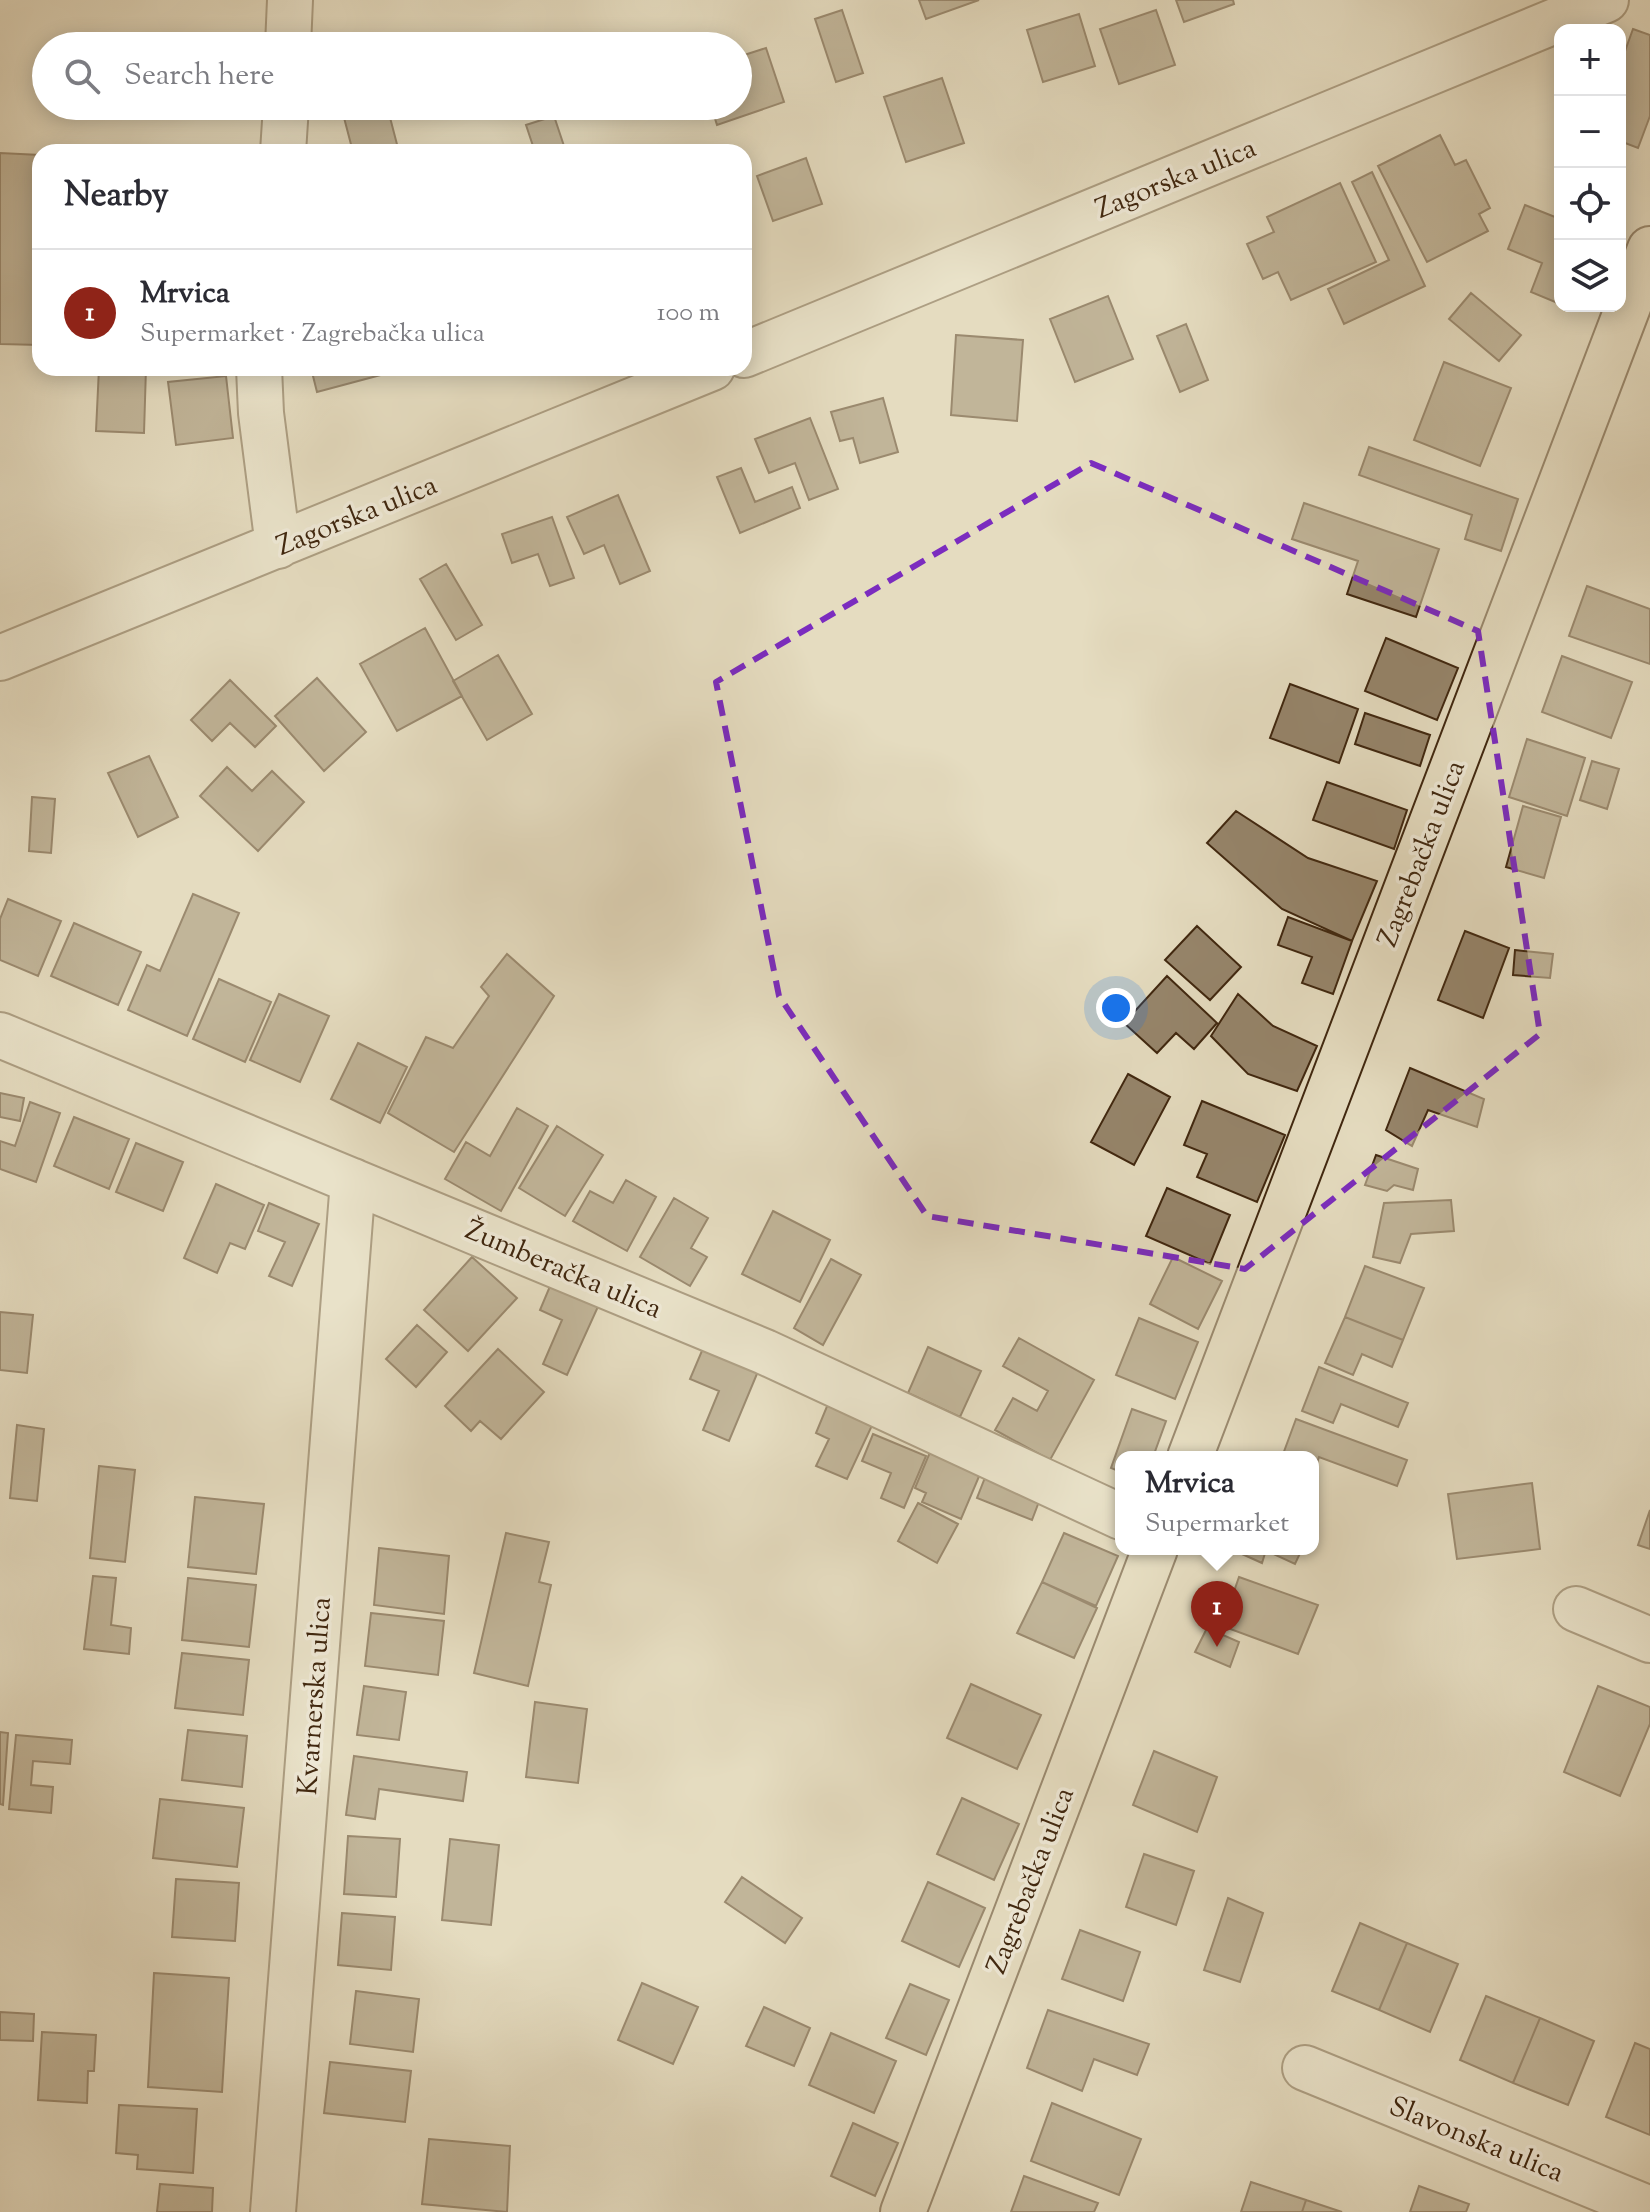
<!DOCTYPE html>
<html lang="en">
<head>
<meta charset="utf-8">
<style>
	:root { --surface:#fff; --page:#f2f2f3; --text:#2b2b33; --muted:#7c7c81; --line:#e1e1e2; --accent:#8f2418 }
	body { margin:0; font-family:"Sorts Mill Goudy",serif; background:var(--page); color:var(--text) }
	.controls { position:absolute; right:24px; top:24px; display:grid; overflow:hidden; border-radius:16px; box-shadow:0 4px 20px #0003 }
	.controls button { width:72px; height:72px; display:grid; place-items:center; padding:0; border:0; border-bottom:2px solid var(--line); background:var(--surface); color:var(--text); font:40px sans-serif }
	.you { position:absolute; left:1116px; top:1008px; width:28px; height:28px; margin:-20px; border:6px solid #fff; border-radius:50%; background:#1a73e8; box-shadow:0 0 0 12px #1a73e833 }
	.badge { display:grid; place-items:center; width:52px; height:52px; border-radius:50%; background:var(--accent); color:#fff; font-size:26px; font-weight:700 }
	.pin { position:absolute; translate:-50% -66px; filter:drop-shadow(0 2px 4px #0008) }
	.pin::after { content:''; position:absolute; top:42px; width:28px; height:24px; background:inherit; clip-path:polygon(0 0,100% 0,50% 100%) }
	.popup { position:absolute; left:1115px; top:1451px; width:204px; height:104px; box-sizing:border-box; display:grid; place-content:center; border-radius:16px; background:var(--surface); filter:drop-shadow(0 2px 6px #0005); font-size:26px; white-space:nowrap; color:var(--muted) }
	.popup b { font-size:30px; color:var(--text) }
	.popup::after { content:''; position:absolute; left:50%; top:100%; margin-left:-16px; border:16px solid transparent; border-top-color:var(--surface) }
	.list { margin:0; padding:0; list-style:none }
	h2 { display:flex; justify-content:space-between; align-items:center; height:104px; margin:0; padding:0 32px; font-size:34px }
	h2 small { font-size:26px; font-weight:400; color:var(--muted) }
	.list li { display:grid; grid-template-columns:52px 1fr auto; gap:24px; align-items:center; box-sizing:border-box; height:128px; padding:0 32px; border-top:2px solid var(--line) }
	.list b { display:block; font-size:30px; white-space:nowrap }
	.list p { margin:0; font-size:26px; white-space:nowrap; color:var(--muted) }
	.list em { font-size:26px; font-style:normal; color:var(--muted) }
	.icon { flex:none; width:44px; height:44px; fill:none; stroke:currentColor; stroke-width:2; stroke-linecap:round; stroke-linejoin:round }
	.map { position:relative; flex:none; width:1650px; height:2212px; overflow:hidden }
	.search { position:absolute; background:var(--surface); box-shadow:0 4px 20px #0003; left:32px; top:32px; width:720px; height:88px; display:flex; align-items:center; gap:20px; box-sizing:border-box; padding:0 28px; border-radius:44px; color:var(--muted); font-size:30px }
	.panel { position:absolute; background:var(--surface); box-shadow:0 4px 20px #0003; left:32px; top:144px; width:720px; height:232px; border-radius:24px }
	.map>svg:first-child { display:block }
	.building { fill:#96856b; stroke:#40270f; stroke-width:2 }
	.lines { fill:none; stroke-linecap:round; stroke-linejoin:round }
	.minor-casing { stroke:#69543b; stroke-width:48 }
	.major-casing { stroke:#40270f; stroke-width:48 }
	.minor { stroke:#eee8d6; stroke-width:44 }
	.major { stroke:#e5dcc0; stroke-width:44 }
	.marked { fill:none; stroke:#7b2cbf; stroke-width:6; stroke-dasharray:16 10; stroke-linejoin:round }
	.labels { text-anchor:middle; stroke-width:7; stroke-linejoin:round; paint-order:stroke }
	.street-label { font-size:28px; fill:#40270f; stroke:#eee8d6 }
</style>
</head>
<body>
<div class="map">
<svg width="1650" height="2212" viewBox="0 0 1650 2212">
	<rect width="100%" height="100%" fill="#e5dcc0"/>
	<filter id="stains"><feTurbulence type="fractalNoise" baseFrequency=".0025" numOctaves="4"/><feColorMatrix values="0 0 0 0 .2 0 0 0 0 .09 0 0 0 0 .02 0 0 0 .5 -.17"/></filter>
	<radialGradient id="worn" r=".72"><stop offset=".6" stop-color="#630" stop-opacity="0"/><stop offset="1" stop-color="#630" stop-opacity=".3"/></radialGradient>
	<path class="building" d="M 919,0 L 979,0 L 926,19 Z
		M 1176,0 L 1233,0 L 1234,4 L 1184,22 Z
		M 842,10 L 863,73 L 836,82 L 815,19 Z
		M 1156,10 L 1175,65 L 1119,84 L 1100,29 Z
		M 1079,14 L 1095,66 L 1043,82 L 1027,30 Z
		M 1633,29 L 1650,35 L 1650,116 L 1638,148 L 1620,141 L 1620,65 Z
		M 766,48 L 784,102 L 717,125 L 711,106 L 738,106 L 738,57 Z
		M 942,78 L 964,143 L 906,162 L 884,97 Z
		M 357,106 L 387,106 L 399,152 L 353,152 L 342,110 Z
		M 554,116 L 566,152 L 535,152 L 526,125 Z
		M 1440,135 L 1455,165 L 1466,160 L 1490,208 L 1479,214 L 1488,231 L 1427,262 L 1378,166 Z
		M 0,153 L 40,155 L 40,345 L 0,344 Z
		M 806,158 L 822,204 L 773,221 L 757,176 Z
		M 1372,172 L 1425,286 L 1344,324 L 1328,289 L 1389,260 L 1352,182 Z
		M 1340,183 L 1376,262 L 1291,300 L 1278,272 L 1263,279 L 1247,244 L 1274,232 L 1267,217 Z
		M 1525,205 L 1560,219 L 1560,304 L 1531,292 L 1542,263 L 1508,249 Z
		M 1471,293 L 1521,335 L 1499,361 L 1449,319 Z
		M 1108,296 L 1133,359 L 1075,382 L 1050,319 Z
		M 1186,324 L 1208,380 L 1180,392 L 1157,336 Z
		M 956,335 L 1023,340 L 1017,421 L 951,415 Z
		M 1444,362 L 1511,388 L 1480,466 L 1414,440 Z
		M 99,368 L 146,368 L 144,433 L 96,431 Z
		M 311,368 L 386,368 L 388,373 L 317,392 Z
		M 226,376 L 233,438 L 176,445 L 168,382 Z
		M 883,398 L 898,452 L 860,463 L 853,438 L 840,441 L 831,412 Z
		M 810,418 L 838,489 L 809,500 L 795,463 L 769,473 L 755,439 Z
		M 1369,447 L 1518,499 L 1501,551 L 1465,539 L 1472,515 L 1359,475 Z
		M 741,468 L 755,502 L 792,487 L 800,508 L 740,533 L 717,477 Z
		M 618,495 L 650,571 L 620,584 L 604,545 L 584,554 L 567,517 Z
		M 1304,503 L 1439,549 L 1416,617 L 1347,594 L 1358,561 L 1292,539 Z
		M 552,517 L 574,578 L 550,586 L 538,554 L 512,563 L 502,534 Z
		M 446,564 L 482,625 L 456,640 L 420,579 Z
		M 1587,586 L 1650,609 L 1650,664 L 1569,636 Z
		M 425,628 L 462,696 L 397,731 L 360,664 Z
		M 1386,638 L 1458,668 L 1437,720 L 1365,691 Z
		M 498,655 L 532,714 L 487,740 L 453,681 Z
		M 1562,656 L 1632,682 L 1611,738 L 1542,712 Z
		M 317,678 L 366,732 L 324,771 L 275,716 Z
		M 230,680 L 276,726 L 255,747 L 230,723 L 212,741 L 191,720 Z
		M 1290,684 L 1358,709 L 1339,763 L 1270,738 Z
		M 1365,713 L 1430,735 L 1420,766 L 1355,744 Z
		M 1527,739 L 1585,758 L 1567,816 L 1509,797 Z
		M 149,756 L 178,817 L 138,837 L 108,773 Z
		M 1592,761 L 1619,769 L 1607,809 L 1580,800 Z
		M 227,767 L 252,791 L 272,771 L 304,802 L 258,851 L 200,796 Z
		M 1327,782 L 1407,810 L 1394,849 L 1313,820 Z
		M 32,797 L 55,799 L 51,853 L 29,851 Z
		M 1523,806 L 1561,817 L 1544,878 L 1506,867 Z
		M 1236,811 L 1308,858 L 1377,881 L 1352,941 L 1282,909 L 1207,843 Z
		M 193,894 L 239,913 L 187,1036 L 128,1010 L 147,965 L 160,971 Z
		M 8,899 L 61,921 L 38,976 L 0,960 L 0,919 Z
		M 1288,917 L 1352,941 L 1333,994 L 1302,983 L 1312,957 L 1278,945 Z
		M 74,923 L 141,952 L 118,1005 L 51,976 Z
		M 1197,926 L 1241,967 L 1210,1000 L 1165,960 Z
		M 1465,931 L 1509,948 L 1483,1018 L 1438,1000 Z
		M 1515,950 L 1553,954 L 1550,978 L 1513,975 Z
		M 507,954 L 554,996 L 454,1152 L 388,1113 L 426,1037 L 453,1048 L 489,996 L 481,987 Z
		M 1167,976 L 1217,1023 L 1194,1049 L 1176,1033 L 1157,1053 L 1124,1023 Z
		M 219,979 L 271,1002 L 245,1062 L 193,1039 Z
		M 279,994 L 329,1016 L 300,1082 L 250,1060 Z
		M 1238,994 L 1273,1026 L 1317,1046 L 1297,1091 L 1248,1074 L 1211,1036 Z
		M 358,1043 L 407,1067 L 380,1123 L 331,1099 Z
		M 1410,1068 L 1484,1099 L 1477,1127 L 1428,1110 L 1412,1146 L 1386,1130 Z
		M 1128,1074 L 1170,1097 L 1134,1165 L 1091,1142 Z
		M 0,1093 L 24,1098 L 20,1121 L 0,1117 Z
		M 1202,1101 L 1285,1135 L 1257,1202 L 1197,1177 L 1207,1154 L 1184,1145 Z
		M 30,1102 L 60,1113 L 36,1182 L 0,1169 L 0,1141 L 15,1146 Z
		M 517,1108 L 548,1126 L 501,1211 L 445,1179 L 466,1142 L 490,1156 Z
		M 74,1117 L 129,1139 L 109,1189 L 54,1166 Z
		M 557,1126 L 603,1155 L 565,1216 L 519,1188 Z
		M 136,1143 L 183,1162 L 163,1211 L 116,1192 Z
		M 1376,1155 L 1418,1169 L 1413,1190 L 1394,1185 L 1387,1191 L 1365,1185 Z
		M 626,1180 L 656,1197 L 627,1251 L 573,1221 L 590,1191 L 613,1203 Z
		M 216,1184 L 264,1205 L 245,1249 L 230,1243 L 217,1273 L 184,1258 Z
		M 1167,1188 L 1230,1215 L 1210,1264 L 1146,1236 Z
		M 674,1198 L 708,1218 L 691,1248 L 707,1257 L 690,1286 L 640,1257 Z
		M 1451,1200 L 1454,1231 L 1411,1234 L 1400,1263 L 1373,1257 L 1384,1203 Z
		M 269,1203 L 319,1224 L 292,1286 L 269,1276 L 285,1242 L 258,1231 Z
		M 773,1211 L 830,1240 L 800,1302 L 742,1274 Z
		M 472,1257 L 517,1298 L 468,1351 L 424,1310 Z
		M 1173,1257 L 1222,1281 L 1198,1329 L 1150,1304 Z
		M 831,1259 L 861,1275 L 823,1345 L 794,1328 Z
		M 1365,1266 L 1424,1288 L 1403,1340 L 1345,1317 Z
		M 553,1279 L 601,1300 L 567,1375 L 543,1364 L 562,1320 L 540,1310 Z
		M 0,1312 L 33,1315 L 27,1373 L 0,1370 Z
		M 1345,1317 L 1403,1340 L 1392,1367 L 1362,1354 L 1353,1375 L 1325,1363 Z
		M 1139,1318 L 1198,1342 L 1175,1399 L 1116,1375 Z
		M 417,1325 L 447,1352 L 416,1387 L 386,1359 Z
		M 1019,1338 L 1094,1380 L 1050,1460 L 995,1430 L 1013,1398 L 1037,1411 L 1048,1391 L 1003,1366 Z
		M 704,1346 L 759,1369 L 729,1441 L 703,1430 L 719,1391 L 690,1379 Z
		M 928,1347 L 981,1371 L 960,1417 L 908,1393 Z
		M 498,1349 L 544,1392 L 501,1439 L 480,1421 L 471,1431 L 445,1406 Z
		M 1319,1367 L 1408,1403 L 1398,1427 L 1341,1404 L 1333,1423 L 1302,1411 Z
		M 830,1399 L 875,1419 L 847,1479 L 816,1466 L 829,1439 L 816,1433 Z
		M 1132,1409 L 1166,1421 L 1153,1457 L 1121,1457 L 1121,1472 L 1111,1468 Z
		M 1296,1419 L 1407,1460 L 1397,1486 L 1319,1457 L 1313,1475 L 1313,1457 L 1282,1457 Z
		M 17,1425 L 44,1429 L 37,1501 L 10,1498 Z
		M 873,1434 L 926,1456 L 904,1508 L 881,1498 L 891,1473 L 862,1461 Z
		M 933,1445 L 983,1467 L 961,1519 L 922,1502 L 926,1493 L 915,1488 Z
		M 99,1466 L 135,1470 L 125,1562 L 90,1558 Z
		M 988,1470 L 1043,1491 L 1032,1520 L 977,1498 Z
		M 1532,1483 L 1540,1549 L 1457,1559 L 1448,1494 Z
		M 195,1497 L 264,1504 L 256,1574 L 188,1567 Z
		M 918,1503 L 958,1524 L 937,1563 L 898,1541 Z
		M 1650,1510 L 1650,1549 L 1638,1545 Z
		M 506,1533 L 549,1542 L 539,1582 L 551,1585 L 528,1686 L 474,1673 Z
		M 1064,1533 L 1118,1556 L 1096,1606 L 1042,1582 Z
		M 379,1548 L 449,1556 L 444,1614 L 374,1605 Z
		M 1231,1549 L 1263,1549 L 1266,1550 L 1262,1563 Z
		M 1263,1549 L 1302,1549 L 1295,1564 Z
		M 93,1576 L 116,1578 L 111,1625 L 131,1628 L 129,1654 L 84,1649 Z
		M 1239,1577 L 1318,1605 L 1298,1654 L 1222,1626 Z
		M 188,1578 L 256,1585 L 249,1647 L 182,1640 Z
		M 1042,1582 L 1097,1608 L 1074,1658 L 1017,1633 Z
		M 371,1613 L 444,1621 L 438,1675 L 365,1666 Z
		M 1207,1628 L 1239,1642 L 1230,1667 L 1195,1652 Z
		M 182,1653 L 249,1660 L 243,1715 L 175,1708 Z
		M 971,1684 L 1041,1715 L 1017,1769 L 947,1738 Z
		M 364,1686 L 406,1692 L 399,1740 L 357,1735 Z
		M 1598,1686 L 1650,1707 L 1650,1724 L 1620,1796 L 1564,1772 Z
		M 535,1702 L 587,1709 L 578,1783 L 526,1777 Z
		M 188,1730 L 247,1736 L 242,1787 L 182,1780 Z
		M 0,1732 L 8,1733 L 3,1805 L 0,1804 Z
		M 16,1735 L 72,1740 L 70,1764 L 33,1761 L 31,1785 L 53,1787 L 51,1813 L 9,1809 Z
		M 1154,1751 L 1217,1777 L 1197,1832 L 1133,1805 Z
		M 354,1756 L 467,1772 L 463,1801 L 379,1789 L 375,1819 L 346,1815 Z
		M 962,1798 L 1019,1824 L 994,1880 L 937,1854 Z
		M 160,1799 L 244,1808 L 237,1867 L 153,1858 Z
		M 348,1836 L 400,1839 L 396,1897 L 344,1894 Z
		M 450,1839 L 499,1845 L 491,1925 L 442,1920 Z
		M 1144,1854 L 1194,1871 L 1176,1925 L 1126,1907 Z
		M 742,1877 L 802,1918 L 785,1943 L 725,1902 Z
		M 176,1879 L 239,1883 L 235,1941 L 172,1937 Z
		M 928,1882 L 985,1908 L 959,1967 L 902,1941 Z
		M 1228,1898 L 1263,1913 L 1240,1982 L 1204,1970 Z
		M 342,1913 L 395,1917 L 391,1970 L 338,1965 Z
		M 1360,1923 L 1407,1943 L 1379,2010 L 1332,1991 Z
		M 1080,1930 L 1140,1952 L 1123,2001 L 1062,1979 Z
		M 1407,1943 L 1458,1964 L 1430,2032 L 1379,2010 Z
		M 154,1973 L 229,1978 L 222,2092 L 148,2087 Z
		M 642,1983 L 698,2007 L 673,2064 L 618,2040 Z
		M 910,1984 L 949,2000 L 926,2055 L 886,2038 Z
		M 356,1991 L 419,1999 L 413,2052 L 350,2044 Z
		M 1486,1996 L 1540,2018 L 1513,2083 L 1460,2060 Z
		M 764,2007 L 810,2028 L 794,2066 L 746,2046 Z
		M 1048,2010 L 1149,2044 L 1137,2075 L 1094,2059 L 1082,2091 L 1027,2068 Z
		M 0,2012 L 34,2014 L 33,2041 L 0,2040 Z
		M 1540,2018 L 1594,2041 L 1568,2105 L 1513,2083 Z
		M 42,2032 L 96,2035 L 94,2071 L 88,2071 L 87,2103 L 38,2100 Z
		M 831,2033 L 896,2061 L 874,2113 L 809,2085 Z
		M 1635,2043 L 1650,2049 L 1650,2135 L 1606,2117 Z
		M 330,2062 L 411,2071 L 405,2122 L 324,2113 Z
		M 1052,2103 L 1141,2139 L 1119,2195 L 1031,2161 Z
		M 119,2105 L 197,2109 L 193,2173 L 137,2169 L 138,2155 L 116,2153 Z
		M 853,2123 L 898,2143 L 875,2196 L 831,2176 Z
		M 429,2139 L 510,2146 L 507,2212 L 422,2204 Z
		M 1024,2176 L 1098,2203 L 1094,2212 L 1011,2212 Z
		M 1251,2182 L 1306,2200 L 1302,2212 L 1241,2212 Z
		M 160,2184 L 213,2188 L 212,2212 L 157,2212 Z
		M 1419,2186 L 1469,2204 L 1466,2212 L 1410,2212 Z
		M 1306,2200 L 1342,2212 L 1302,2212 Z"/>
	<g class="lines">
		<defs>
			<path id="minor" d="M 288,46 L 290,0
				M 283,152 L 286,106
				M 744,355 L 1606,0
				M 259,368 L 261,413 L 278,546
				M 0,658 L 712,368
				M 0,1035 L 765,1352 L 1121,1517
				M 1576,1609 L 1650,1640
				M 1305,2068 L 1650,2209
				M 273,2212 L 353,1181"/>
			<path id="major" d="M 1190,1457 L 1650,249
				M 903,2212 L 1155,1549"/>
		</defs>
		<use href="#minor" class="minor-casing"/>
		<use href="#major" class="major-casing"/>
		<use href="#minor" class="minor"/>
		<use href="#major" class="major"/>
	</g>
	<path d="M0 0H1650V2212H0ZM 1091,463 L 1478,631 L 1540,1034 L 1245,1269 L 927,1216 L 779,996 L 716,682 Z" fill="#e5dcc0" fill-opacity=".55" fill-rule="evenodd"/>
	<path class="marked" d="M 1091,463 L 1478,631 L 1540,1034 L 1245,1269 L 927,1216 L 779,996 L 716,682 Z"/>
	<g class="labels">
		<g class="street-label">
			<text transform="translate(1175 177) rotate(-22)" y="10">Zagorska ulica</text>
			<text transform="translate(356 514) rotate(-22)" y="10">Zagorska ulica</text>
			<text transform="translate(1420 853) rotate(-69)" y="10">Zagrebačka ulica</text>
			<text transform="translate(564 1268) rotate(23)" y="10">Žumberačka ulica</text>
			<text transform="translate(313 1696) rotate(-86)" y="10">Kvarnerska ulica</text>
			<text transform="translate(1029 1880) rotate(-69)" y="10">Zagrebačka ulica</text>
			<text transform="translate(1477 2138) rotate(22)" y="10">Slavonska ulica</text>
		</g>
	</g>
	<rect width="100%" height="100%" filter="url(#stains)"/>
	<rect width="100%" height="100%" fill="url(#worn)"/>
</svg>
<div class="controls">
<button>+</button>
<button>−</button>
<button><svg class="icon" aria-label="locate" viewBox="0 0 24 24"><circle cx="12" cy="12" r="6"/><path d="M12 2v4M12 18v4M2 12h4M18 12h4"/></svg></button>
<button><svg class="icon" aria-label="layers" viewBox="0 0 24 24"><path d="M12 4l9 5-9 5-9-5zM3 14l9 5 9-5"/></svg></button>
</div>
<div class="you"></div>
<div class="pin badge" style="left:1217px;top:1647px">1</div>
<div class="popup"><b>Mrvica</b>Supermarket</div>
<div class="search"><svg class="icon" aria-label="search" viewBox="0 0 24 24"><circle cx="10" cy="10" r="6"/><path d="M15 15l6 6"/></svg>Search here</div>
<section class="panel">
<h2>Nearby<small></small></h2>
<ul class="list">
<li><span class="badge">1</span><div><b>Mrvica</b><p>Supermarket · Zagrebačka ulica</p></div><em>100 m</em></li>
</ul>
</section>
</div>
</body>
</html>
